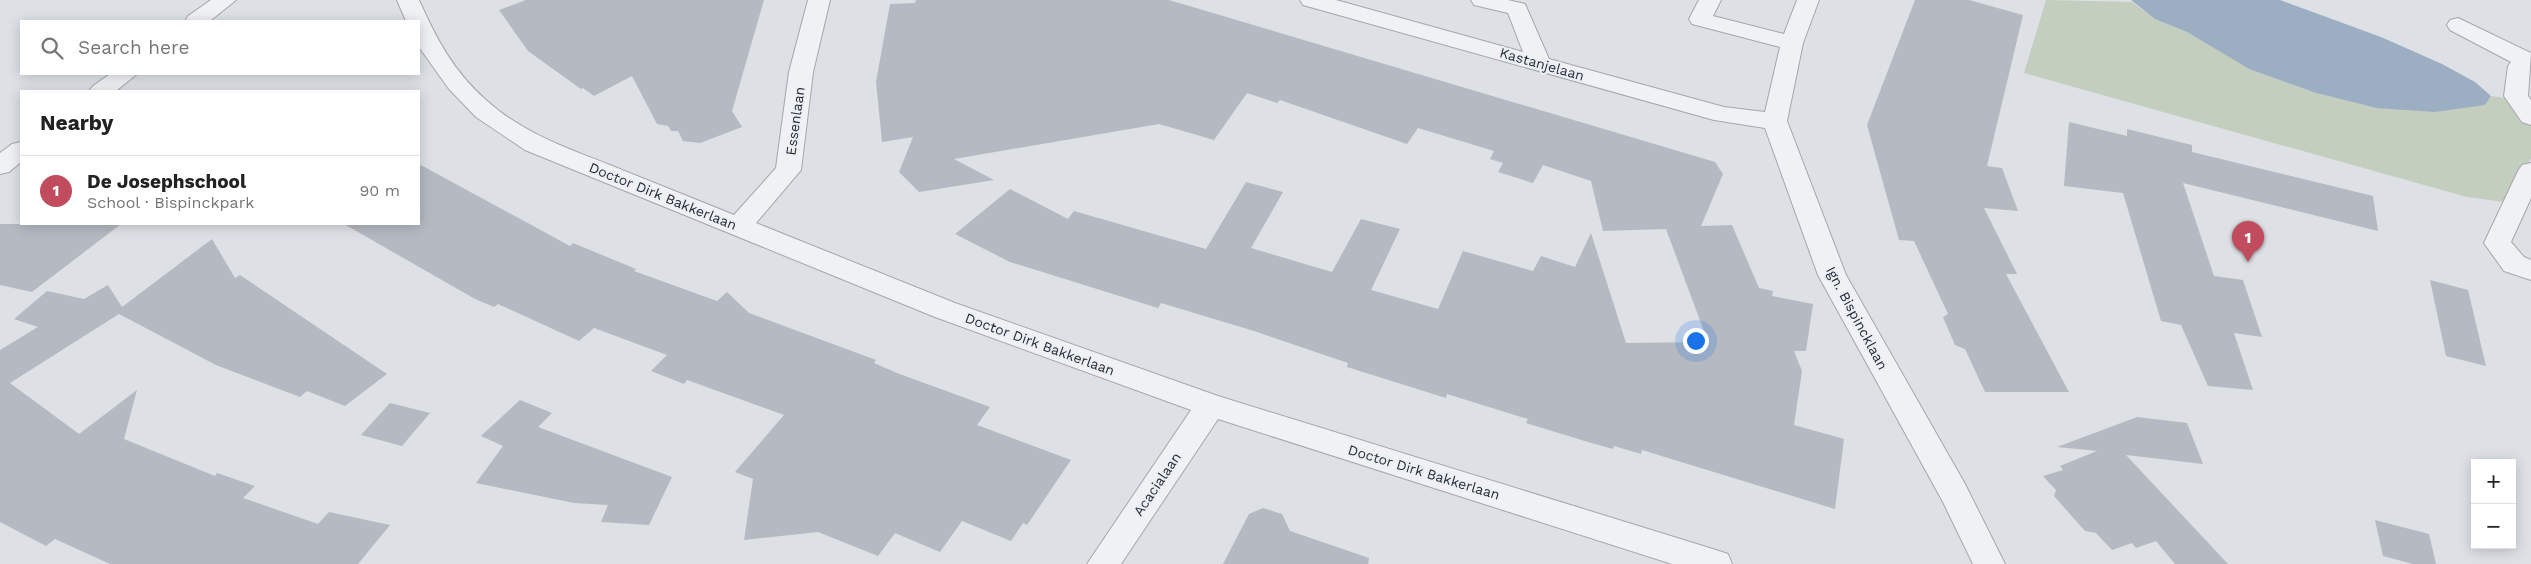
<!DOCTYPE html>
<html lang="en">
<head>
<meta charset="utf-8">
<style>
	:root { --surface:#fff; --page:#f2f2f2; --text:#222; --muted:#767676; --line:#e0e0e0; --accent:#c04c5e }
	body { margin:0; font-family:"Work Sans",sans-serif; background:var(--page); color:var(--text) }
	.controls { position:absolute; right:15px; bottom:15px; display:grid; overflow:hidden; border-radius:0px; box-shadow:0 2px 12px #0003 }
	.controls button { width:45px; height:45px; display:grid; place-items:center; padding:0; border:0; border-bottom:1px solid var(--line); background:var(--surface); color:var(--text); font:25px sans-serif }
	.you { position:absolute; left:1695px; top:340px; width:18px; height:18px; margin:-12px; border:4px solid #fff; border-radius:50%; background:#1a73e8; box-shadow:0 0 0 8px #1a73e833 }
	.badge { display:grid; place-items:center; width:32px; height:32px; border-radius:50%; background:var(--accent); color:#fff; font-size:16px; font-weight:700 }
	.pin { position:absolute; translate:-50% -41px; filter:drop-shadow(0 1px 2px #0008) }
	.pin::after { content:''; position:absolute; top:26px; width:18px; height:15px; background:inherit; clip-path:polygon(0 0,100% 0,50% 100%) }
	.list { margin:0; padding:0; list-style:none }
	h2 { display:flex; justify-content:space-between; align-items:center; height:65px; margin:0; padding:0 20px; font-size:21px }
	h2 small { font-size:16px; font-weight:400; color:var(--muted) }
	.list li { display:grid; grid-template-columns:32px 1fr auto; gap:15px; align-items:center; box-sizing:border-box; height:70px; padding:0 20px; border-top:1px solid var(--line) }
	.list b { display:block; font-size:19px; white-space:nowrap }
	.list p { margin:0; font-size:16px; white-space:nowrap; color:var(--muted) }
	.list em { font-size:16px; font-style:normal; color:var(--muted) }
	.icon { flex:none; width:28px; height:28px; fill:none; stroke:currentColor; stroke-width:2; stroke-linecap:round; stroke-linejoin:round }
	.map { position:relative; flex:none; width:2531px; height:564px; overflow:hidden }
	.search { position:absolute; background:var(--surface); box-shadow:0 2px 12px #0003; left:20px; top:20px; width:400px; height:55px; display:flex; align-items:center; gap:12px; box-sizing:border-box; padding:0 18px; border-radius:0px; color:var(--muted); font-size:19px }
	.panel { position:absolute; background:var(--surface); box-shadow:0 2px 12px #0003; left:20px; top:90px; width:400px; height:135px; border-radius:0px }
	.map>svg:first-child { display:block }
	.green { fill:#c3cebf }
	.water { fill:#9baec2 }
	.building { fill:#b5b9c1 }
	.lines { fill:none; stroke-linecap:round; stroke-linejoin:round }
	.minor-casing { stroke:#a3a7ae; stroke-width:2 }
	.minor { fill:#eff1f4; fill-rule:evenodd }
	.labels { text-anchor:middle; stroke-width:4; stroke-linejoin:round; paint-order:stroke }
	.street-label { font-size:14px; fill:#282f3a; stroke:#eceff3 }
</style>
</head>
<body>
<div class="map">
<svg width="2531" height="564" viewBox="0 0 2531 564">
	<rect width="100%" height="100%" fill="#dde0e5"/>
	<path class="green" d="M 2046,0 L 2132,2 L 2155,19 L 2187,32 L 2249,69 L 2316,93 L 2376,108 L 2485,105 L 2491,96 L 2512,99 L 2531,124 L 2531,158 L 2511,203 L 2467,197 L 2024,73 Z"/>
	<path class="water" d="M 2131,0 L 2280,0 L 2381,37 L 2442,64 L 2475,82 L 2491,96 L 2485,105 L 2435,112 L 2376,108 L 2316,93 L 2249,69 L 2187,32 L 2155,19 Z"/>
	<path class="building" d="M 526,0 L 764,0 L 732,111 L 742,127 L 700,143 L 683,141 L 678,131 L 671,131 L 668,126 L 657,124 L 632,76 L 594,96 L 583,88 L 581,89 L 528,51 L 499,10 Z
		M 916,0 L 1169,0 L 1715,162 L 1723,174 L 1701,226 L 1732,225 L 1759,288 L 1773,291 L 1772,296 L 1813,304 L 1806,351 L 1794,351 L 1802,371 L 1794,425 L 1844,439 L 1835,509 L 1642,450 L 1641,454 L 1614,446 L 1613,449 L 1588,442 L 1526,423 L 1528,419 L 1447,394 L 1446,398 L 1347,367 L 1348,363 L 1254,331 L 1161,303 L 1158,308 L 1010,262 L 955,234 L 1010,189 L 1068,219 L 1074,211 L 1206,249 L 1246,182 L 1283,192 L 1251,248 L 1332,272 L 1361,219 L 1400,229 L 1371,290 L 1438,309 L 1463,251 L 1533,271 L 1541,256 L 1575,267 L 1591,233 L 1626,343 L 1708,342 L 1666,229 L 1603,231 L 1591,181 L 1543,165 L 1533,183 L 1498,172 L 1503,163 L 1490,159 L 1494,151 L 1418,128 L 1407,144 L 1280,100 L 1277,103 L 1247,93 L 1214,140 L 1159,124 L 954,159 L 994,180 L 919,192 L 899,172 L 913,137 L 882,142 L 876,82 L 890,4 L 915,3 Z
		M 1915,0 L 1969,0 L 2023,15 L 1987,166 L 2002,168 L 2018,211 L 1984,208 L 2017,274 L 2006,274 L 2069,392 L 1985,392 L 1965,349 L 1955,345 L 1943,317 L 1948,314 L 1914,241 L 1899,240 L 1867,125 Z
		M 2069,122 L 2127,136 L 2127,129 L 2192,145 L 2192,152 L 2373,196 L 2378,231 L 2183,183 L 2214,276 L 2243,280 L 2262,337 L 2234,333 L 2253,390 L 2208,386 L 2181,325 L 2161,321 L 2123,193 L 2064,186 Z
		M 419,164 L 570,246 L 573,243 L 636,269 L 634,271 L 717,301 L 727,292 L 749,313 L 876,360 L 874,363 L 897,373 L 990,407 L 977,425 L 1071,460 L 1027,525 L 1023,523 L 1011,541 L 962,521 L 940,552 L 895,533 L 878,556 L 818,532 L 744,540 L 753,479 L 735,472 L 784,415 L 687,380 L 684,384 L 651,371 L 667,355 L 594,328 L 579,341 L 498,304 L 494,307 L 475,299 L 344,224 L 419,224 Z
		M 0,224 L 121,224 L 32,292 L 0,285 Z
		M 212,239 L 235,278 L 240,275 L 387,374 L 345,406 L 307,391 L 300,397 L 216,365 L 119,314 L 10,383 L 79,434 L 137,390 L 124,439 L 215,476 L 217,473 L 255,486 L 243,498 L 318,524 L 329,512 L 390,525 L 358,564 L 110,564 L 55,539 L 46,546 L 0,522 L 0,350 L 38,327 L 14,319 L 47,291 L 84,299 L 108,285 L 122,307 Z
		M 2430,280 L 2468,290 L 2486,366 L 2446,356 Z
		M 520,400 L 552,413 L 538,427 L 672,477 L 649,525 L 601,522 L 608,505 L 574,503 L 476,483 L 503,446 L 481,436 Z
		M 390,403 L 430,413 L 402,446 L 361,435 Z
		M 2137,417 L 2187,423 L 2203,464 L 2126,455 L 2228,564 L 2175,564 L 2156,541 L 2136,548 L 2132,543 L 2112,550 L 2096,533 L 2085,531 L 2054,496 L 2056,490 L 2043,476 L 2063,470 L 2060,466 L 2097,451 L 2057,447 Z
		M 1263,508 L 1282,514 L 1290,531 L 1369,558 L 1368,564 L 1223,564 L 1249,514 Z
		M 2375,520 L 2429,534 L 2436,564 L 2413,564 L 2383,556 Z"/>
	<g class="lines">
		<defs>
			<path id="minor" d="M 211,0 L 236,0 L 210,21 L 185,21 L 188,16 Z
				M 397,0 L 419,0 C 436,38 453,71 486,100 C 521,132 566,148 610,165 C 651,182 693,198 734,215 L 776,168 L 789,72 L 808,0 L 830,0 L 813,72 L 801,170 L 756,223 L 955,303 L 1218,396 L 1716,550 L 1728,554 L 1732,564 L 1672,564 L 1218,419 L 1121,564 L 1087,564 L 1191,410 L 935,317 L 525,150 L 476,117 L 449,89 L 419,47 L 419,21 L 406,21 Z
				M 1300,0 L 1336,0 L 1523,52 L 1508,13 L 1474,5 L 1471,0 L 1508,0 L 1525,4 L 1549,59 L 1724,107 L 1765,112 L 1780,47 L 1692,24 L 1689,19 L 1699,0 L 1721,0 L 1713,16 L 1784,34 L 1797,0 L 1819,0 L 1803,43 L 1787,121 L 1846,275 L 1965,484 L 2005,564 L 1973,564 L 1943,502 L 1818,275 L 1765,128 L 1714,120 L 1303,5 Z
				M 2458,18 L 2531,53 L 2528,96 L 2531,100 L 2531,125 L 2522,122 L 2504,96 L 2508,66 L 2511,62 L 2450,30 L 2447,25 L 2450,20 Z
				M 110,74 L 137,74 L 116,91 L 89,91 L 93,86 Z
				M 21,142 L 21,162 L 9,172 L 0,174 L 0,153 L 12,144 Z
				M 2531,163 L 2531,198 L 2511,242 L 2524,257 L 2531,260 L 2531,280 L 2504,271 L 2484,243 L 2518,171 L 2522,165 Z"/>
		</defs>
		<use href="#minor" class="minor-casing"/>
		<use href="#minor" class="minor"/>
	</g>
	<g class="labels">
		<g class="street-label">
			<text transform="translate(1542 64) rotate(16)" y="5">Kastanjelaan</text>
			<text transform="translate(795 121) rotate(-82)" y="5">Essenlaan</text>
			<text transform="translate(663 196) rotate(22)" y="5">Doctor Dirk Bakkerlaan</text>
			<text transform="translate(1857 318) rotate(62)" y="5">Ign. Bispincklaan</text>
			<text transform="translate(1040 344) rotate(20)" y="5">Doctor Dirk Bakkerlaan</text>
			<text transform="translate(1424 472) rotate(17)" y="5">Doctor Dirk Bakkerlaan</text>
			<text transform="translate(1157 484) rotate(-56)" y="5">Acacialaan</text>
		</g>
	</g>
</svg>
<div class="controls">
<button>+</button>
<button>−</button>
</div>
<div class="you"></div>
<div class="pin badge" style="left:2248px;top:262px">1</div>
<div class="search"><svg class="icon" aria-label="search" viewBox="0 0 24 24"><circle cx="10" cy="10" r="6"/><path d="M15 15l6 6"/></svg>Search here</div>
<section class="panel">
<h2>Nearby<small></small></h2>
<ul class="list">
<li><span class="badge">1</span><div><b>De Josephschool</b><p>School · Bispinckpark</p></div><em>90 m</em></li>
</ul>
</section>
</div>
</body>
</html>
